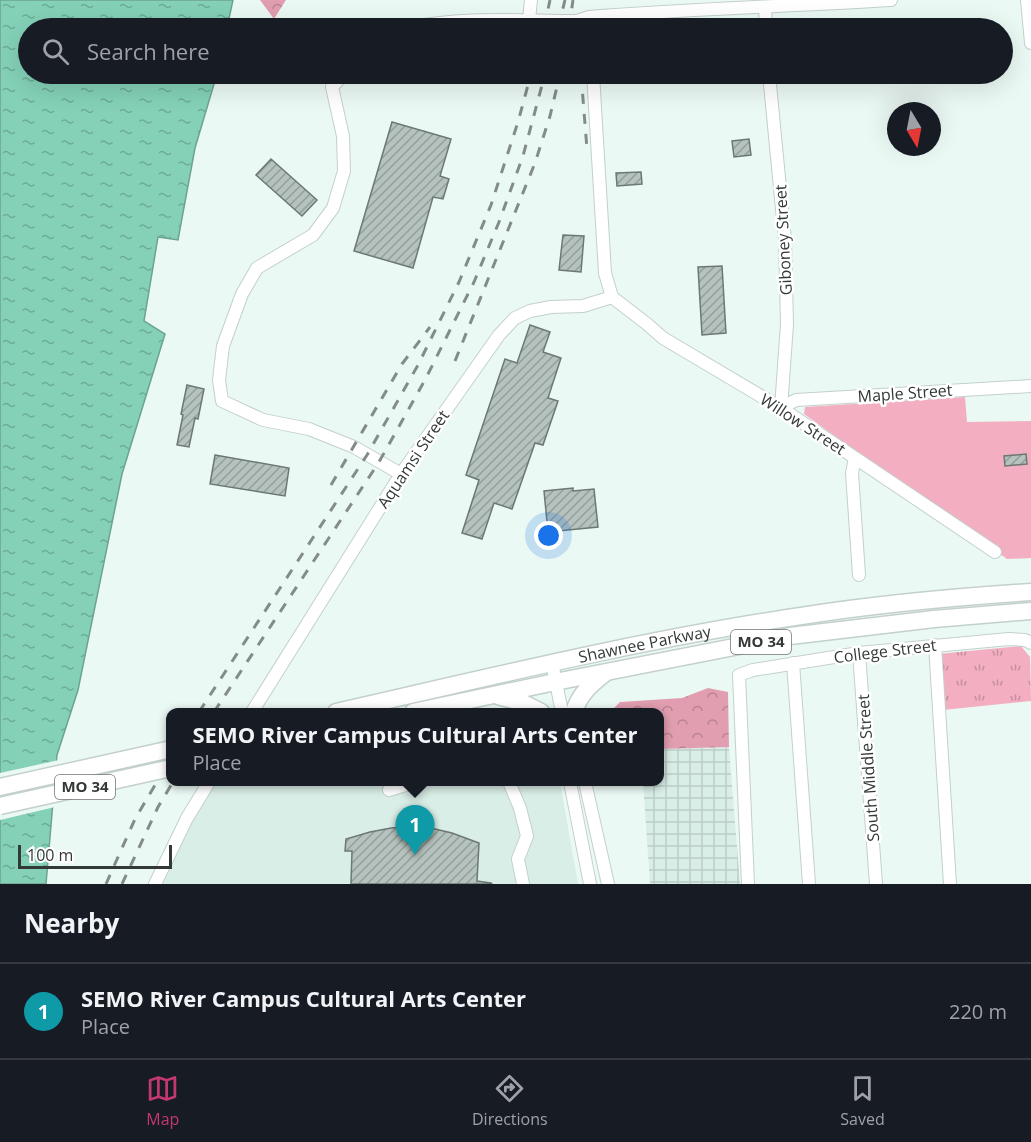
<!DOCTYPE html>
<html lang="en">
<head>
<meta charset="utf-8">
<style>
	:root { --surface:#171b24; --page:#20242c; --text:#f1f3f6; --muted:#9ea1a6; --line:#363941; --accent:#c3386e }
	body { margin:0; font-family:"Open Sans",sans-serif; background:var(--page); color:var(--text) }
	.compass { position:absolute; left:887px; top:102px; width:54px; height:54px; border-radius:50%; background:var(--surface); box-shadow:0 6px 24px #0002; rotate:170deg }
	.scale { position:absolute; left:18px; bottom:15px; width:154px; box-sizing:border-box; padding-left:6px; border:3px solid #333937; border-top:0; font-size:16px; line-height:21px; white-space:nowrap; color:#333937; -webkit-text-stroke:4px #fff; paint-order:stroke }
	.you { position:absolute; left:549px; top:536px; width:21px; height:21px; margin:-15px; border:4px solid #fff; border-radius:50%; background:#1a73e8; box-shadow:0 0 0 9px #1a73e833 }
	.badge { display:grid; place-items:center; width:39px; height:39px; border-radius:50%; background:var(--accent); color:#fff; font-size:20px; font-weight:700 }
	.pin { position:absolute; translate:-50% -50px; filter:drop-shadow(0 2px 3px #0008) }
	.pin::after { content:''; position:absolute; top:32px; width:21px; height:18px; background:inherit; clip-path:polygon(0 0,100% 0,50% 100%) }
	.popup { position:absolute; left:166px; top:708px; width:498px; height:78px; box-sizing:border-box; display:grid; place-content:center; border-radius:12px; background:var(--surface); filter:drop-shadow(0 2px 4px #0005); font-size:20px; white-space:nowrap; color:var(--muted) }
	.popup b { font-size:22px; color:var(--text) }
	.popup::after { content:''; position:absolute; left:50%; top:100%; margin-left:-12px; border:12px solid transparent; border-top-color:var(--surface) }
	.list { margin:0; padding:0; list-style:none }
	h2 { display:flex; justify-content:space-between; align-items:center; height:78px; margin:0; padding:0 24px; font-size:26px }
	h2 small { font-size:20px; font-weight:400; color:var(--muted) }
	.list li { display:grid; grid-template-columns:39px 1fr auto; gap:18px; align-items:center; box-sizing:border-box; height:96px; padding:0 24px; border-top:2px solid var(--line) }
	.list b { display:block; font-size:22px; white-space:nowrap }
	.list p { margin:0; font-size:20px; white-space:nowrap; color:var(--muted) }
	.list em { font-size:20px; font-style:normal; color:var(--muted) }
	.icon { flex:none; width:33px; height:33px; fill:none; stroke:currentColor; stroke-width:2; stroke-linecap:round; stroke-linejoin:round }
	.map { position:relative; flex:none; width:1031px; height:884px; overflow:hidden }
	.search { position:absolute; background:var(--surface); box-shadow:0 6px 24px #0002; left:18px; right:18px; top:18px; height:66px; display:flex; align-items:center; gap:15px; box-sizing:border-box; padding:0 21px; border-radius:33px; color:var(--muted); font-size:22px }
	.sheet { height:174px; background:var(--surface) }
	nav { display:flex; justify-content:space-around; align-items:center; box-sizing:border-box; height:84px; border-top:2px solid var(--line); background:var(--surface); font-size:16px; color:var(--muted) }
	nav a { display:grid; justify-items:center; gap:3px }
	nav .on { color:var(--accent) }
	.map>svg:first-child { display:block }
	.built { fill:#d9eee6 }
	.industrial { fill:url(#industrial-grid) }
	.grass { fill:url(#grass-tufts) }
	.forest { fill:url(#forest-crowns) }
	.green { fill:#f3aec1 }
	.water { fill:url(#water-ripples); stroke:#6ca391; stroke-width:1.5 }
	.pier { fill:#ebf9f4 }
	.building { fill:url(#building-hatch); stroke:#6c7873; stroke-width:1.5 }
	.lines { fill:none; stroke-linecap:round; stroke-linejoin:round }
	.minor-casing { stroke:#c3d0cb; stroke-width:14 }
	.highway-casing { stroke:#c3d0cb; stroke-width:19 }
	.minor { stroke:#fff; stroke-width:12 }
	.highway { stroke:#fff; stroke-width:16 }
	.rail { stroke:#838c89; stroke-width:3; stroke-dasharray:10 10; stroke-linecap:butt }
	.highway-bridge-casing { stroke:#c3d0cb; stroke-width:19; stroke-linecap:butt }
	.highway-bridge { stroke:#fff; stroke-width:16 }
	.labels { text-anchor:middle; stroke-width:5; stroke-linejoin:round; paint-order:stroke }
	.shield { fill:#fff; stroke:#707473; stroke-width:1.5 }
	.shield-label { font-size:15px; font-weight:bold; fill:#333937 }
	.street-label { font-size:16px; fill:#333937; stroke:#fff }
</style>
</head>
<body>
<div class="map">
<svg width="1031" height="884" viewBox="0 0 1031 884">
	<defs>
		<pattern id="industrial-grid" width="8" height="8" patternUnits="userSpaceOnUse" patternTransform="scale(1.5)"><rect width="8" height="8" fill="#d9eee6"/><path d="M0 4h8M4 0v8" fill="none" stroke="#bbcdc6"/></pattern>
		<pattern id="grass-tufts" width="24" height="20" patternUnits="userSpaceOnUse" patternTransform="scale(1.5)"><rect width="24" height="20" fill="#f3aec1"/><path d="M3 7l-1-3M5 7V3M7 7l1-3M15 17l-1-3M17 17v-4M19 17l1-3" fill="none" stroke="#c58f9e"/></pattern>
		<pattern id="forest-crowns" width="20" height="18" patternUnits="userSpaceOnUse" patternTransform="scale(1.5)"><rect width="20" height="18" fill="#e29eb1"/><path d="M2 6a3 3 0 1 1 6 0M12 15a3 3 0 1 1 6 0" fill="none" stroke="#b88291"/></pattern>
		<pattern id="water-ripples" width="26" height="14" patternUnits="userSpaceOnUse" patternTransform="scale(1.5)"><rect width="26" height="14" fill="#84d1b8"/><path d="M2 4q2-2 4 0t4 0M15 11q2-2 4 0t4 0" fill="none" stroke="#6dab96"/></pattern>
		<pattern id="building-hatch" width="6" height="6" patternUnits="userSpaceOnUse" patternTransform="scale(1.5)"><rect width="6" height="6" fill="#b5c2bd"/><path d="M-1 1l2-2M0 6l6-6M5 7l2-2" fill="none" stroke="#949f9a"/></pattern>
	</defs>
	<rect width="100%" height="100%" fill="#ebf9f4"/>
	<path class="built" d="M 222,782 L 560,782 L 578,884 L 163,884 L 177,848 L 214,784 Z"/>
	<path class="industrial" d="M 729,747 L 740,884 L 650,884 L 643,782 L 660,782 L 660,749 Z"/>
	<path class="grass" d="M 1021,646 L 1030,657 L 1031,701 L 943,710 L 938,654 Z"/>
	<path class="forest" d="M 260,0 L 286,0 L 274,19 Z
		M 708,688 L 728,692 L 729,747 L 660,749 L 660,712 L 610,712 L 620,702 L 682,698 Z"/>
	<path class="green" d="M 965,397 L 967,422 L 1031,421 L 1031,558 L 1007,559 L 804,414 L 805,407 Z"/>
	<path class="water" d="M 0,0 L 233,0 L 227,28 L 28,28 L 28,74 L 217,74 L 195,148 L 178,240 L 158,237 L 144,321 L 165,334 L 122,474 L 78,690 L 57,755 L 46,884 L 0,884 Z"/>
	<path class="pier" d="M 59,760 L 55,807 L 0,820 L 0,773 Z"/>
	<path class="building" d="M 392,122 L 451,139 L 440,176 L 449,179 L 443,199 L 433,197 L 413,268 L 354,251 Z
		M 749,139 L 751,155 L 734,157 L 732,141 Z
		M 271,159 L 317,200 L 302,216 L 256,175 Z
		M 641,172 L 642,184 L 617,186 L 616,173 Z
		M 563,235 L 584,236 L 581,272 L 559,270 Z
		M 722,266 L 726,333 L 702,335 L 698,267 Z
		M 530,325 L 550,332 L 543,352 L 561,358 L 548,398 L 558,401 L 543,445 L 535,443 L 512,509 L 494,503 L 482,539 L 462,533 L 479,480 L 466,475 L 505,359 L 517,363 Z
		M 187,385 L 204,389 L 198,419 L 195,418 L 189,447 L 177,445 L 183,415 L 181,414 Z
		M 1026,454 L 1027,464 L 1005,466 L 1004,456 Z
		M 215,455 L 289,468 L 285,496 L 210,484 Z
		M 573,488 L 573,491 L 594,489 L 598,527 L 548,532 L 544,491 Z
		M 416,826 L 435,829 L 452,833 L 479,843 L 477,881 L 491,883 L 492,884 L 351,884 L 352,851 L 345,851 L 346,839 L 370,832 L 391,828 Z"/>
	<g class="lines">
		<defs>
			<path id="minor" d="M 1027,0 L 1031,43
				M 765,7 L 766,28
				M 529,20 L 531,0
				M 407,28 C 463,16 520,21 577,21 L 589,17 C 690,9 791,6 891,0
				M 344,74 L 332,87 L 343,136 L 344,171 L 333,208 L 313,235 L 257,268 L 242,294 L 223,346 L 219,380 L 222,401 L 263,420 L 309,429 L 354,447 L 401,474
				M 769,74 L 785,240 L 787,324 L 781,408
				M 612,297 L 647,324 L 663,338 L 781,408 L 995,552
				M 781,408 L 796,400 L 1031,386
				M 855,458 L 852,473 L 859,575
				M 935,645 L 950,884
				M 859,653 L 876,884
				M 552,663 L 562,712
				M 793,663 L 809,884
				M 252,712 L 401,474 L 499,335 L 515,318 L 530,311 L 551,307 L 583,306 L 612,297 L 605,273 L 593,74
				M 509,782 L 520,808 L 527,836 L 518,859 L 523,884
				M 570,782 L 590,884
				M 585,782 L 608,884
				M 389,790 L 415,782
				M 155,884 L 187,818 L 209,782
				M 748,884 L 739,675 L 753,670 L 859,653 L 1009,639 L 1025,640 L 1031,643"/>
			<g id="highway">
				<path d="M 498,696 L 521,702 L 541,712"/>
				<path id="s1" d="M 336,712 C 490,677 644,639 801,616 C 877,604 954,597 1031,592"/>
				<path d="M 413,712 L 555,682 L 790,636 L 934,619 L 1031,611"/>
				<path d="M 574,712 C 579,695 590,685 604,674"/>
				<path d="M 0,787 L 171,749"/>
			</g>
		</defs>
		<use href="#minor" class="minor-casing"/>
		<use href="#highway" class="highway-casing"/>
		<use href="#minor" class="minor"/>
		<use href="#highway" class="highway"/>
		<path class="rail" d="M 544,28 L 550,0
			M 558,28 L 565,0
			M 569,28 L 573,0
			M 581,74 L 587,149
			M 455,361 L 535,163 L 550,116 L 560,74
			M 331,485 L 402,364 L 430,327
			M 199,712 L 367,455 L 418,365 L 459,282 L 491,205 L 518,122 L 531,74
			M 214,712 L 379,462 L 425,380 L 474,282 L 499,222 L 523,156 L 545,74
			M 106,884 L 135,819 L 171,758
			M 122,884 L 158,807 L 173,782"/>
		<defs>
			<path id="highway-bridge" d="M 0,806 L 171,768"/>
		</defs>
		<use href="#highway-bridge" class="highway-bridge-casing"/>
		<use href="#highway-bridge" class="highway-bridge"/>
	</g>
	<g class="labels">
		<g class="shield">
			<rect x="731" y="630" width="60" height="24" rx="4.5"/>
			<rect x="55" y="775" width="60" height="24" rx="4.5"/>
		</g>
		<g class="shield-label">
			<text x="761" y="647">MO 34</text>
			<text x="85" y="792">MO 34</text>
		</g>
		<g class="street-label">
			<text transform="translate(783 240) rotate(-93)" y="6">Giboney Street</text>
			<text transform="translate(905 393) rotate(-4)" y="6">Maple Street</text>
			<text transform="translate(803 424) rotate(33)" y="6">Willow Street</text>
			<text transform="translate(413 459) rotate(-56)" y="6">Aquamsi Street</text>
			<text dy="6" stroke="none"><textPath href="#s1" startOffset="316">Shawnee Parkway</textPath></text>
			<text transform="translate(885 651) rotate(-7)" y="6">College Street</text>
			<text transform="translate(868 768) rotate(-94)" y="6">South Middle Street</text>
		</g>
	</g>
</svg>
<svg class="compass" viewBox="-18 -18 36 36"><path d="M0-13l5 13h-10z" fill="#e53935"/><path d="M0 13l5-13h-10z" fill="#9ea1a6"/></svg>
<div class="scale">100 m</div>
<div class="you"></div>
<div class="pin badge" style="left:415px;top:855px;background:#0f9aa8">1</div>
<div class="popup"><b>SEMO River Campus Cultural Arts Center</b>Place</div>
<div class="search"><svg class="icon" aria-label="search" viewBox="0 0 24 24"><circle cx="10" cy="10" r="6"/><path d="M15 15l6 6"/></svg>Search here</div>
</div>
<section class="sheet">
<h2>Nearby<small></small></h2>
<ul class="list">
<li><span class="badge" style="background:#0f9aa8">1</span><div><b>SEMO River Campus Cultural Arts Center</b><p>Place</p></div><em>220 m</em></li>
</ul>
</section>
<nav>
<a class="on"><svg class="icon" aria-label="map" viewBox="0 0 24 24"><path d="M3 6l6-2 6 2 6-2v14l-6 2-6-2-6 2zM9 4v14M15 6v14"/></svg>Map</a>
<a><svg class="icon" aria-label="directions" viewBox="0 0 24 24"><path d="M12 3l9 9-9 9-9-9zM9 14v-3h6M13 9l2 2-2 2"/></svg>Directions</a>
<a><svg class="icon" aria-label="saved" viewBox="0 0 24 24"><path d="M7 4h10v16l-5-4-5 4z"/></svg>Saved</a>
</nav>
</body>
</html>
